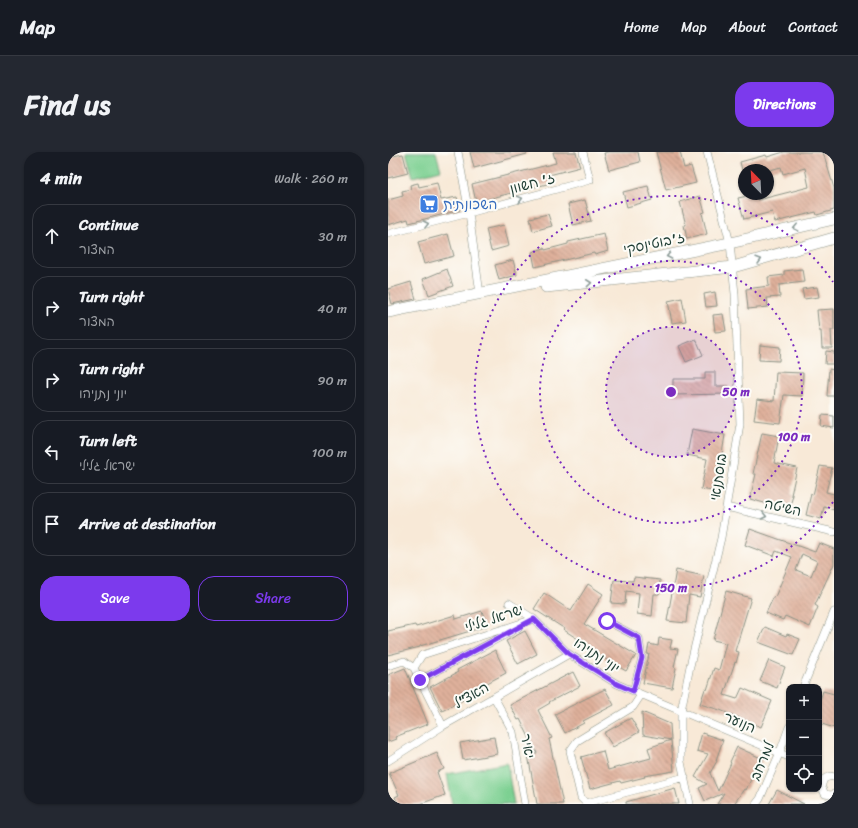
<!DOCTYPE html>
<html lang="en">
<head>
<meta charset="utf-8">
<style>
	:root { --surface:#171b24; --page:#242831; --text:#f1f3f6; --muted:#9ea1a6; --line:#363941; --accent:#7c3aed }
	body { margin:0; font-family:Sriracha,"Playpen Sans Hebrew",sans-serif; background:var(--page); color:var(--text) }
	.controls { position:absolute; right:12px; bottom:12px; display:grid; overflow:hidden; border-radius:8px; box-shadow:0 1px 3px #0004 }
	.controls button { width:36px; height:36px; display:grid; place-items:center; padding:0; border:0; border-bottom:1px solid var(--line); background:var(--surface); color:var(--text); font:20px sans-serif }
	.compass { position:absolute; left:350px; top:12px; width:36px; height:36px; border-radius:50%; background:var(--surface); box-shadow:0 1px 3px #0004; rotate:336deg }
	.stop { position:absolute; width:12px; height:12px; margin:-9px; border:3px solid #7c3aed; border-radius:50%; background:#fff }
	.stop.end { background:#7c3aed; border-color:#fff; box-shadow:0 1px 4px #0008 }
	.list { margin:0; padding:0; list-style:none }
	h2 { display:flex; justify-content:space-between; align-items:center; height:52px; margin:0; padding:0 16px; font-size:17px }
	h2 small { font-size:13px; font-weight:400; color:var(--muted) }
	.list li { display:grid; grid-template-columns:26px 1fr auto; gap:12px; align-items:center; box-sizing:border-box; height:64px; margin:0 8px 8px; padding:0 8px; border:1px solid var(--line); border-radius:16px }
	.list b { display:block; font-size:15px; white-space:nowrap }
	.list p { margin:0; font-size:13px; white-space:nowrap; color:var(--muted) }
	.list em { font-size:13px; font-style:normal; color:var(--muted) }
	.actions { display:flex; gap:8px; padding:12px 16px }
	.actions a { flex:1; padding:9px 0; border:1px solid var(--accent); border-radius:16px; text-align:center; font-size:14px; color:var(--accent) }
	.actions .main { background:var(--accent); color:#fff }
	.icon { flex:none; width:22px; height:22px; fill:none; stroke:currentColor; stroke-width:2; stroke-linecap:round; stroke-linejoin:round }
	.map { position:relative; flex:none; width:446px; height:652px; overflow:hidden; border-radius:16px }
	header { display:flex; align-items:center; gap:24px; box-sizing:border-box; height:56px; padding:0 20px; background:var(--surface); border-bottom:1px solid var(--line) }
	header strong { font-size:19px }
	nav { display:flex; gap:22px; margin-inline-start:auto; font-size:14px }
	.intro { display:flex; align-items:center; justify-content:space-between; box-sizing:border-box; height:96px; padding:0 24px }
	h1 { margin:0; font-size:28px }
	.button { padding:10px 18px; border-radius:16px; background:var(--accent); color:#fff; font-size:14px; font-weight:700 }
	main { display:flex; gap:24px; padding:0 24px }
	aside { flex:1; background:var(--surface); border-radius:16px; box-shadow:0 1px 3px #0004 }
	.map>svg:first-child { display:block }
	.park { fill:#7dd092; stroke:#4e8663 }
	.building { fill:url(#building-back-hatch); fill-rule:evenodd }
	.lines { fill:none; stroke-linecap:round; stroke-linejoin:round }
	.street-casing { stroke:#8c9386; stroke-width:8 }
	.secondary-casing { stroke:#8c9386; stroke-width:12 }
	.street { stroke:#fff; stroke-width:7 }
	.secondary { stroke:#fff; stroke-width:11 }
	.oneway { stroke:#8f9e9a }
	.route { stroke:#7c3aed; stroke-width:5 }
	.ring { fill:none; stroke:#7b2cbf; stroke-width:2; stroke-dasharray:2 4 }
	.labels { text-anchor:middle; stroke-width:4; stroke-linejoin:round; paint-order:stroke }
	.street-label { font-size:14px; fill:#1f3d34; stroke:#fdfcf7 }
	.shop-label { font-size:14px; fill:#366cbe; stroke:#fdfcf7; text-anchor:start }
	.centre { fill:#7b2cbf; stroke:#fdfcf7; stroke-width:2 }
	.ring-label { font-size:12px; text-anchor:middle; font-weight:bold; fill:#7b2cbf; stroke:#fdfcf7; stroke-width:4; stroke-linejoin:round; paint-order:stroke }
</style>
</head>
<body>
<header>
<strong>Map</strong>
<nav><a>Home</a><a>Map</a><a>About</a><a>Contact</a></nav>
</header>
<div class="intro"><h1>Find us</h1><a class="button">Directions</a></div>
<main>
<aside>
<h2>4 min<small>Walk · 260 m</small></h2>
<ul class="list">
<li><svg class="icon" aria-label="ahead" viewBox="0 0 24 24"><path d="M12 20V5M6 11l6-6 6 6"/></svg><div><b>Continue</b><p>המצור</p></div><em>30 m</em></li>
<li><svg class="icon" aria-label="right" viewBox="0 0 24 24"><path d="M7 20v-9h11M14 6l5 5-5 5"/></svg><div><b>Turn right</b><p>המצור</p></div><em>40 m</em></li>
<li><svg class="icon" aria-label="right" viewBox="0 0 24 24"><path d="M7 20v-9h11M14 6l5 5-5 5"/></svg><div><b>Turn right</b><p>יוני נתניהו</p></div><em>90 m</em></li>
<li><svg class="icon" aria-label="left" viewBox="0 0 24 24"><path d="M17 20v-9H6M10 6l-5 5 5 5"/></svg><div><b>Turn left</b><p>ישראל גלילי</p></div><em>100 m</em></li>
<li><svg class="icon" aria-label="arrive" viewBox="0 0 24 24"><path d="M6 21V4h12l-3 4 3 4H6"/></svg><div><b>Arrive at destination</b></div></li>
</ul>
<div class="actions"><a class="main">Save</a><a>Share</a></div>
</aside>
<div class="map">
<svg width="446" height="652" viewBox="0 0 446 652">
	<defs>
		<pattern id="building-back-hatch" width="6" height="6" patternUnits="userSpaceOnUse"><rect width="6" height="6" fill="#dfb09b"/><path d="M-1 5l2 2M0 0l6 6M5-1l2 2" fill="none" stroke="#b4907f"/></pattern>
	</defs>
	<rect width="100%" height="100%" fill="#fdfcf7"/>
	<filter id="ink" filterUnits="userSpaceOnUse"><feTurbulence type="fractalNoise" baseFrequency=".025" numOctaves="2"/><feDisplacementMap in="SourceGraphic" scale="8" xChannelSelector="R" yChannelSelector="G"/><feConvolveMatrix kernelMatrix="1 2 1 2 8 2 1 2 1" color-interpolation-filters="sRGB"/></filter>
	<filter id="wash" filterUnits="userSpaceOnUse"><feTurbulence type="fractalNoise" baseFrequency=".012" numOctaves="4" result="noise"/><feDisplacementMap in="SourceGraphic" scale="16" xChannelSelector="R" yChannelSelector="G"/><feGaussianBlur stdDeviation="0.9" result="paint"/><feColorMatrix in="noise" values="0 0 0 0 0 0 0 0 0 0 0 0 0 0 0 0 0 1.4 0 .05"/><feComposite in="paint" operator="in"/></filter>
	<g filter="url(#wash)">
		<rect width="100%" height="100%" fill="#f8e9d7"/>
		<path class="park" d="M 18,0 L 48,0 L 53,18 L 25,25 Z
			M 119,611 L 126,652 L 64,652 L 59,622 Z"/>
		<g id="blocks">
			<path class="building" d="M 82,0 L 139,0 L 139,2 L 86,16 Z
				M 165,0 L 188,0 L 192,15 L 161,23 L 163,31 L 88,50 L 84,32 L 168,11 Z
				M 220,0 L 250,0 L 252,10 L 221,18 L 216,1 Z
				M 268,0 L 292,0 L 296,16 L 303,14 L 308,31 L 278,38 Z
				M 396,0 L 435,0 L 446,36 L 446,58 L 429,63 L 428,60 L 387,70 L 384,60 L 356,67 L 350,46 L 369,42 L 370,48 L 421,35 L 417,16 L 395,22 L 393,15 L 382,18 L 354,18 L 352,10 L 378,3 L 379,5 Z
				M 15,2 L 20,21 L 0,26 L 0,5 Z
				M 30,31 L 31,35 L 49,31 L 53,48 L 69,45 L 72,58 L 21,71 L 20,67 L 0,73 L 0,48 L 15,44 L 14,39 L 23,37 L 22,33 Z
				M 260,34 L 264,48 L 239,55 L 235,40 Z
				M 312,44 L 317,60 L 314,61 L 319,82 L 299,87 L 296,73 L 298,73 L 292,50 Z
				M 197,48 L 203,69 L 185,73 L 180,52 Z
				M 160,62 L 164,74 L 145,79 L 142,66 Z
				M 116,73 L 121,94 L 103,99 L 98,77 Z
				M 60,82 L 66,104 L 36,112 L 30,90 Z
				M 216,82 L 220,99 L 207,103 L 206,101 L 147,115 L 144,100 L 156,96 L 157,98 L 180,92 L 180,90 Z
				M 125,108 L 129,123 L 111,128 L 107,113 Z
				M 59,117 L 65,134 L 41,143 L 35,127 Z
				M 414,117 L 416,130 L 391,133 L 392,145 L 379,146 L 380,155 L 360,157 L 358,137 L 381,134 L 380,125 L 396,123 L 396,119 Z
				M 23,130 L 28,147 L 4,152 L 0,137 Z
				M 429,135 L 431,145 L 416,147 L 414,137 Z
				M 327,140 L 329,154 L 318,155 L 316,142 Z
				M 294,146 L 298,169 L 284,171 L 280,149 Z
				M 446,157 L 446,178 L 443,178 L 444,196 L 434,196 L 433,179 L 431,179 L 429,158 Z
				M 335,162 L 338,179 L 327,180 L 325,163 Z
				M 308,187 L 315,203 L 298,210 L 291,194 Z
				M 372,193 L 392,195 L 391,209 L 371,208 Z
				M 438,199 L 446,200 L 446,212 L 437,212 Z
				M 441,217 L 446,218 L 446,244 L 439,244 Z
				M 317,220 L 327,220 L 327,234 L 341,234 L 341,242 L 285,243 L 285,227 L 317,227 Z
				M 388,220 L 415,221 L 414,244 L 396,243 L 392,271 L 366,268 L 369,247 L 386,249 Z
				M 434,263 L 446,264 L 446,276 L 433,274 Z
				M 304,277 L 337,283 L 331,320 L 334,321 L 330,340 L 313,337 L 319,307 L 299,303 Z
				M 374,281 L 391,284 L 386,311 L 409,316 L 403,343 L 405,343 L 401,358 L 362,347 L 368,322 L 365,322 Z
				M 432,314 L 444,316 L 438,340 L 446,342 L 446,358 L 436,355 L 433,367 L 418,363 L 423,342 L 425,343 Z
				M 362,377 L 427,400 L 431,391 L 446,397 L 446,412 L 427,453 L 430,455 L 422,475 L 397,464 L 395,468 L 378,461 L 386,444 L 387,445 L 404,405 L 388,399 L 386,404 L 357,393 ZM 414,402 L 429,409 L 423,424 L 408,418 Z
				M 288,418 L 316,424 L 312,445 L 301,443 L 298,471 L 279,469 Z
				M 246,425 L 272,428 L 271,442 L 266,442 L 264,464 L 249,462 L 251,441 L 238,439 L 237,452 L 223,451 L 226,428 L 245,429 Z
				M 200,432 L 215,442 L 196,472 L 248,503 L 238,519 L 209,502 L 210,500 L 176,478 L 177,477 L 146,457 L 156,441 L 183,459 Z
				M 338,439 L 363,446 L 347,499 L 351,500 L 348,511 L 347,510 L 336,543 L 349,547 L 354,536 L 384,549 L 373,575 L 332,558 L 312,552 L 317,537 L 319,538 L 326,516 L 331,518 L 338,491 L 325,488 Z
				M 94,459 L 99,474 L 32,494 L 32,495 L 0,503 L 0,479 L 27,473 L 28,475 L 67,463 L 68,467 Z
				M 377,475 L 398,484 L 399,482 L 412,487 L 405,503 L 370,490 Z
				M 137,479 L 149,502 L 130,512 L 118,489 Z
				M 271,486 L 284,488 L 282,496 L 290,497 L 286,515 L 288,516 L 284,536 L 255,531 L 261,502 L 259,502 L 261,492 L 270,494 Z
				M 107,498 L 118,521 L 73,545 L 75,548 L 54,559 L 42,535 L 70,520 L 69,518 Z
				M 381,508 L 397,515 L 389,536 L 372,529 Z
				M 17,516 L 40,572 L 7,585 L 8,587 L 0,590 L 0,523 Z
				M 185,520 L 192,534 L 161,550 L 162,551 L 150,558 L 164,586 L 161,587 L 175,652 L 149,652 L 140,603 L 149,601 L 132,567 L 130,568 L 122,553 Z
				M 217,537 L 226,553 L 195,569 L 196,571 L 177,581 L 167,562 Z
				M 435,539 L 446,542 L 446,576 L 431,571 L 431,551 Z
				M 254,560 L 282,572 L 283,588 L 255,583 Z
				M 243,566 L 251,580 L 225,595 L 216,581 Z
				M 314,581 L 335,588 L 328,608 L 329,609 L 322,621 L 330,639 L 343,611 L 342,610 L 349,595 L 375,607 L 368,622 L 366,621 L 358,638 L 356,637 L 346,652 L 329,652 L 336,641 L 317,649 L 311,636 L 319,632 L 307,625 L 320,602 L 309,599 Z
				M 106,585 L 109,602 L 75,608 L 72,591 Z
				M 283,588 L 286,619 L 256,624 L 257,625 L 233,631 L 232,629 L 202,637 L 193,605 L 215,599 L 220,618 L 263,606 L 260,596 Z
				M 49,601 L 56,617 L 49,620 L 57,643 L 32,652 L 10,652 L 7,645 L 11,643 L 1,621 Z
				M 287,636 L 291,652 L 238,652 L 238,650 Z
				M 389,638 L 416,652 L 381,652 Z"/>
		</g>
	</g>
	<g filter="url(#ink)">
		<use href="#blocks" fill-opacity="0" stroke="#8c9386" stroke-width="1"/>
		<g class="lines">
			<defs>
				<path id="street" d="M 70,0 L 81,61 L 92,142
					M 0,82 L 81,61 L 202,28 L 195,0
					M 338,355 L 446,380
					M 121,451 L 146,467 L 181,502 L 229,532 L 401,605
					M 219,469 L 251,486 L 254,506 L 245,539
					M 0,514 L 16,509 L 26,516 L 55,574
					M 26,516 L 34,503 L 146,467
					M 32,528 L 130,476
					M 415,535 L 446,460
					M 253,543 L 245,555 L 189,589 L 182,599 L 193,646 L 198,651 L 297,625
					M 106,545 L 125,580 L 137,652
					M 0,609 L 55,574 L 181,502
					M 446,625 L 442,624 L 436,627 L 433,634 L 437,642 L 443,643 L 446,642
					M 302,652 L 293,610 L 293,559 L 302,514 L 333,386 L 352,272 L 347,142 L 342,91 L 319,0
					M 368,652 L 372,647 L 392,600 L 401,575"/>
				<path id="secondary" d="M 158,135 L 345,115 L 446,86
					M 0,160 L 342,91 L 446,67"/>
			</defs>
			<use href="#street" class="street-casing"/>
			<use href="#secondary" class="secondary-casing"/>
			<use href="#street" class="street"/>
			<use href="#secondary" class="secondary"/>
		</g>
		<defs><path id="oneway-chevron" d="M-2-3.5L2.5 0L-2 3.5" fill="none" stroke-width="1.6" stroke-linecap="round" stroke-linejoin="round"/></defs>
		<g class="oneway">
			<use href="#oneway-chevron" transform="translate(132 47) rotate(-15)"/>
			<use href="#oneway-chevron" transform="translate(38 72) rotate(-14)"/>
			<use href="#oneway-chevron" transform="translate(408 76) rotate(167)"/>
			<use href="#oneway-chevron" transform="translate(281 104) rotate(168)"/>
			<use href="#oneway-chevron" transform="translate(371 108) rotate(-16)"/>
			<use href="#oneway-chevron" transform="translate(201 131) rotate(-6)"/>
			<use href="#oneway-chevron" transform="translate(376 364) rotate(13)"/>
		</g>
	</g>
	<g class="lines" filter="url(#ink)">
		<path class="route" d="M 32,528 L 146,467 L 181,502 L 229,532 L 245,539 L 254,506 L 251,486 L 219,469"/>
	</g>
	<circle cx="283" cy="240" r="65" fill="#7b2cbf" fill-opacity=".12"/>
	<g class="ring">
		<circle cx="283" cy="240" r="65"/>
		<circle cx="283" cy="240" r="131"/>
		<path d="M445 350A196 196 0 1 1 445 130"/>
	</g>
	<defs>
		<symbol id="supermarket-square" viewBox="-11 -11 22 22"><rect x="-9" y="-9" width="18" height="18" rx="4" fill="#3f7fe0" stroke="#fdfcf7"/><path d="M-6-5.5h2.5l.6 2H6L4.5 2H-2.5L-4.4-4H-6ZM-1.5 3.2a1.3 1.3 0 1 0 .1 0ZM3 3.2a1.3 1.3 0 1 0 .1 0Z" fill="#fff"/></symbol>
	</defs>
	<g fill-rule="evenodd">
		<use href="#supermarket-square" x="30" y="41" width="22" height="22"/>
	</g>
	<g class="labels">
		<g class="street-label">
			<text transform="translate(144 31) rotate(-15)" y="5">ז' חשוון</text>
			<text transform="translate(266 91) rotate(-12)" y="5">ז'בוטינסקי</text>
			<text transform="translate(330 325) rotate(-81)" y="5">בוסתנאי</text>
			<text transform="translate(395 355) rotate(13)" y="5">השיטה</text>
			<text transform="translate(106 466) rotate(-18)" y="5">ישראל גלילי</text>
			<text transform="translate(209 503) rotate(34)" y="5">יוני נתניהו</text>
			<text transform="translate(83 543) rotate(-30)" y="5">האצ"ל</text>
			<text transform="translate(352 570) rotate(23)" y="5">הנוער</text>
			<text transform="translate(140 594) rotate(79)" y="5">יאיר</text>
			<text transform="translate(374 609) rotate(-67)" y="5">למרחב</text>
		</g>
		<g class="shop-label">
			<text x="55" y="57">השכונתית</text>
		</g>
	</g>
	<circle cx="283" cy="240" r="6" class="centre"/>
	<g class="ring-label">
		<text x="348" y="244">50 m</text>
		<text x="406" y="289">100 m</text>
		<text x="283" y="440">150 m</text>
	</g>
</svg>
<div class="controls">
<button>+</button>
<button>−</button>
<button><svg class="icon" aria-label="locate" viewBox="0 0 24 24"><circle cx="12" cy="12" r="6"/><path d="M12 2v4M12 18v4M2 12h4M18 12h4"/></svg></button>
</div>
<svg class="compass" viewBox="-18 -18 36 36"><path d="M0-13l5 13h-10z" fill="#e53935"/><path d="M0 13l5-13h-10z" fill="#9ea1a6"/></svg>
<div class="stop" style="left:219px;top:469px"></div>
<div class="stop end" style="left:32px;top:528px"></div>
</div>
</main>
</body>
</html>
